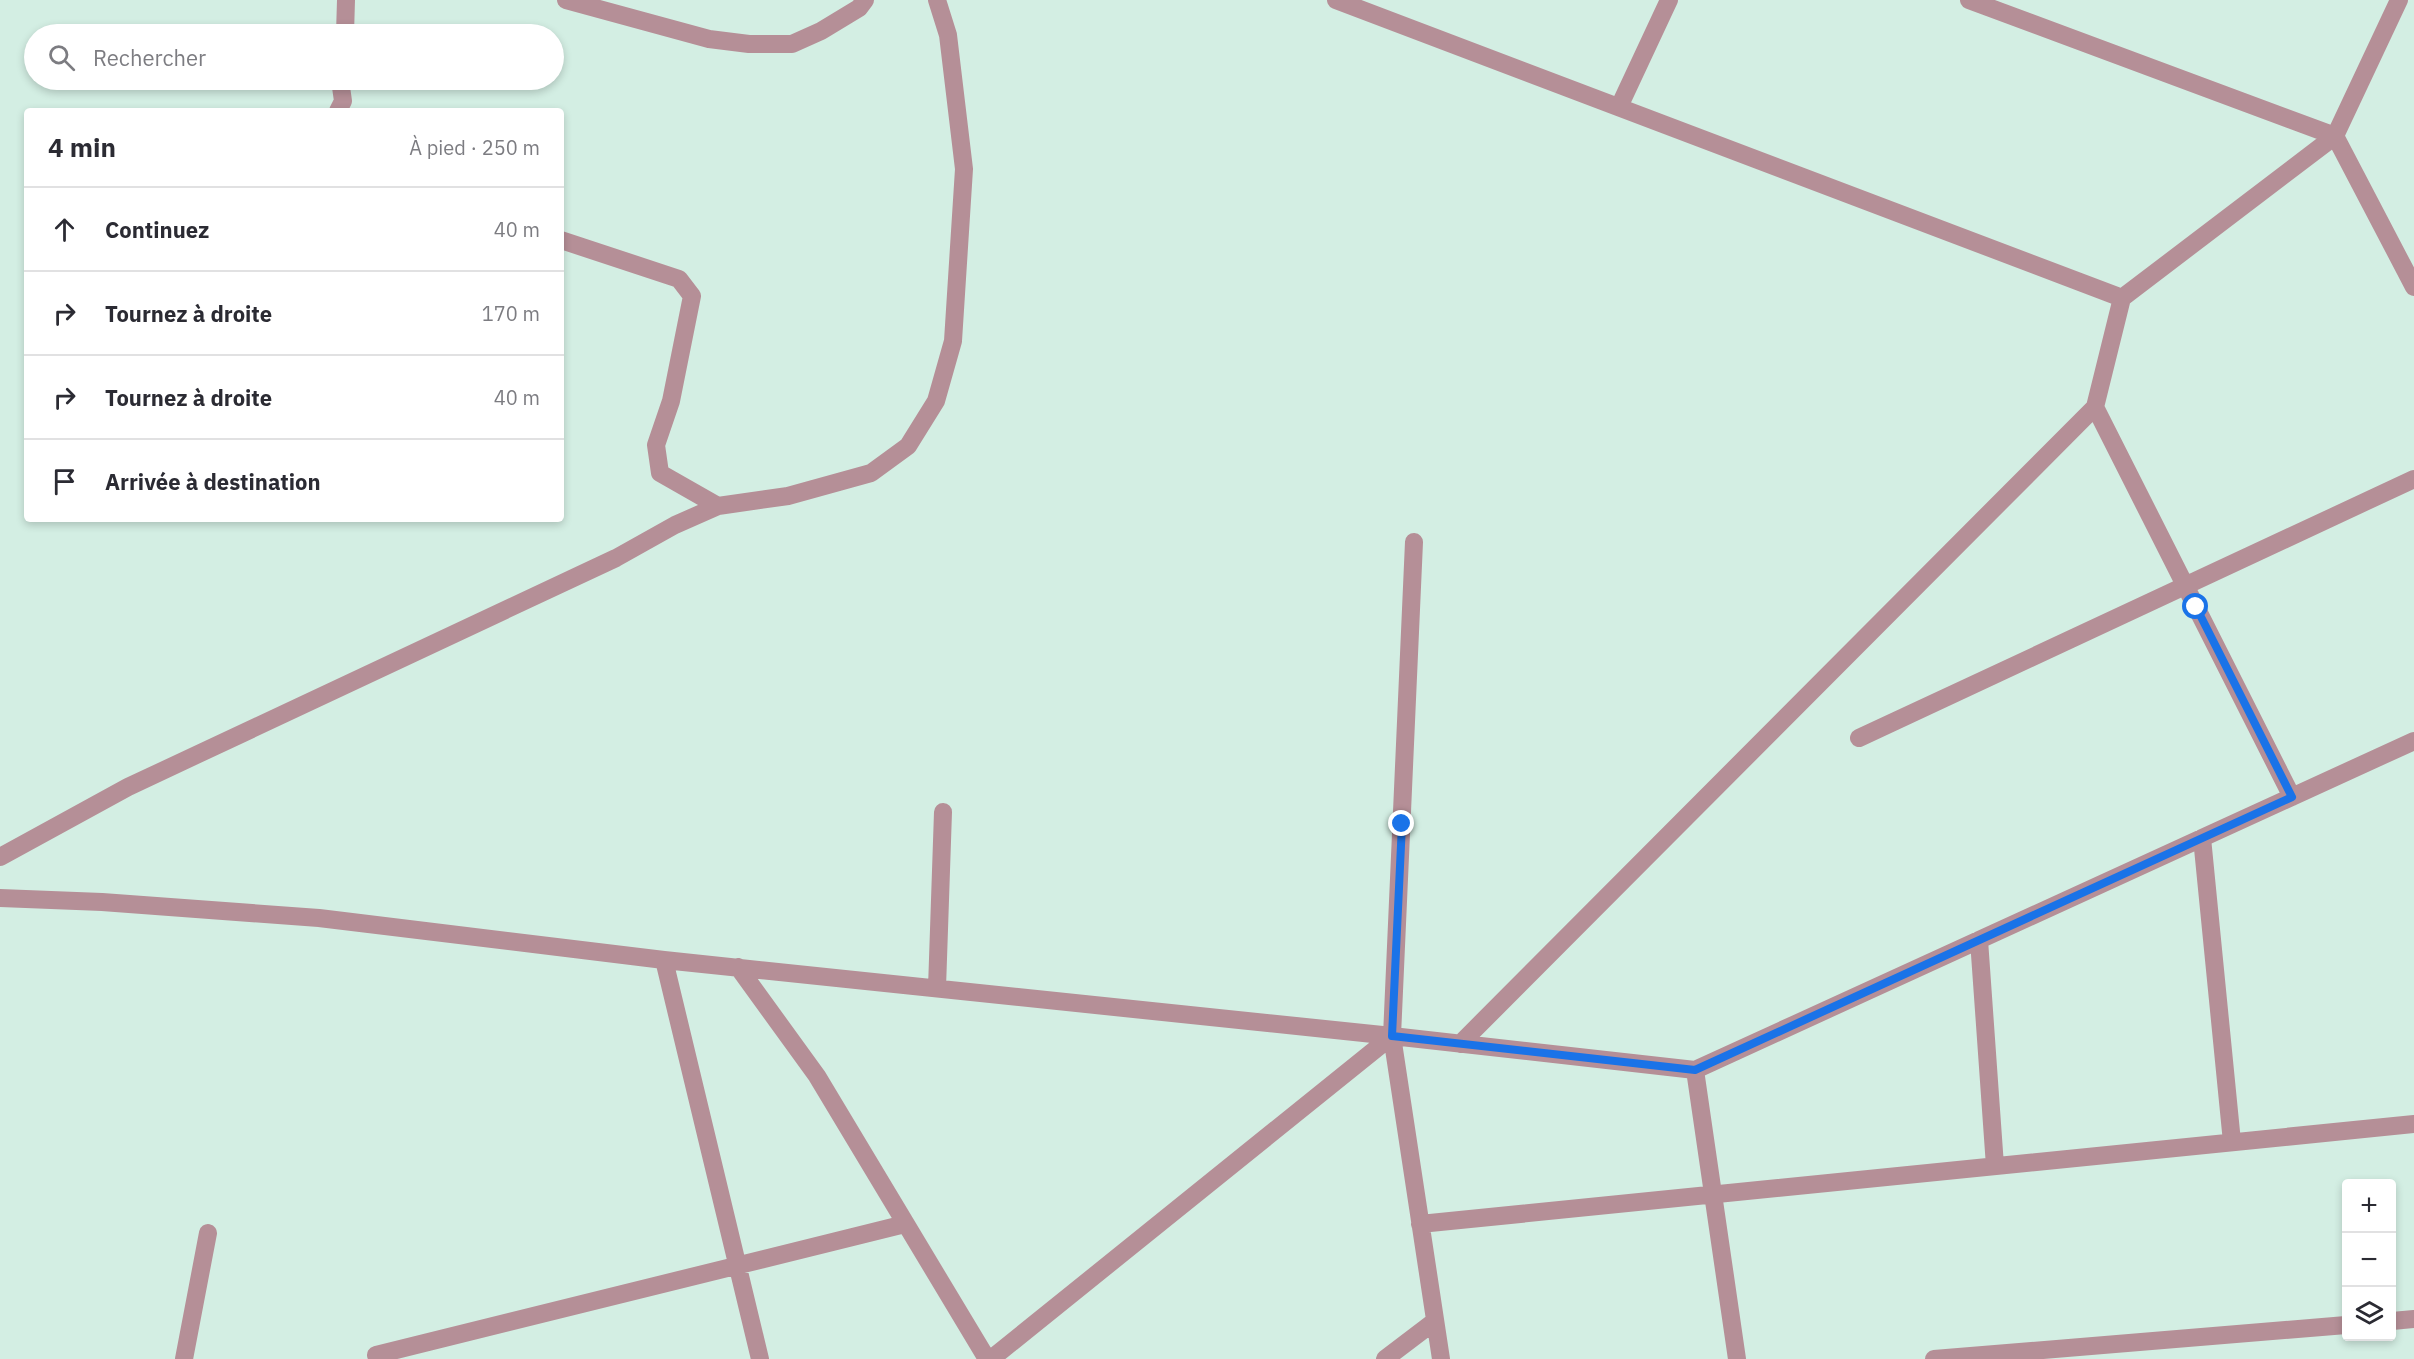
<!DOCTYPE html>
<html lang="fr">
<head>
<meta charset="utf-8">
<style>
	:root { --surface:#fff; --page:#f2f2f3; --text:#2b2b33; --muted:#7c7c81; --line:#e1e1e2 }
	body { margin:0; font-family:"IBM Plex Sans",sans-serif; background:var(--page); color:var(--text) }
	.controls { position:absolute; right:18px; bottom:18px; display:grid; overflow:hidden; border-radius:6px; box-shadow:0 3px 9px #0003 }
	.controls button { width:54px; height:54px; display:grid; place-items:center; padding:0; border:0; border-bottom:2px solid var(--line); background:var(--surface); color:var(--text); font:30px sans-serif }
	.stop { position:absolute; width:18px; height:18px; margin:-14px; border:4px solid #1a73e8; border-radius:50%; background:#fff }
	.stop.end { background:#1a73e8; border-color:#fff; box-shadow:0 2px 6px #0008 }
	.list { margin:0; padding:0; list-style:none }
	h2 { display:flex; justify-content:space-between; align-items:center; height:78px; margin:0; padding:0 24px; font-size:26px }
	h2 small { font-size:20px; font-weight:400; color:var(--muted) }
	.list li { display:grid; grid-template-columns:39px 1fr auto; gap:18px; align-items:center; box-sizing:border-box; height:84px; padding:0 24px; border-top:2px solid var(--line) }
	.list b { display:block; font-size:22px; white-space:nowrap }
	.list em { font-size:20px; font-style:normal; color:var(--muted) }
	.icon { flex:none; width:33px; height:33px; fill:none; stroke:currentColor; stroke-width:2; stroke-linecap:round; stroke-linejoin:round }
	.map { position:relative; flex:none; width:2414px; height:1359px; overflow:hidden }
	.search { position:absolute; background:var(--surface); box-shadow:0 3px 9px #0003; left:24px; top:24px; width:540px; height:66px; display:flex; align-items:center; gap:15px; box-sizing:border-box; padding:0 21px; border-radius:33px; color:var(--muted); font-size:22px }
	.panel { position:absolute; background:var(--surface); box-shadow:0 3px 9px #0003; left:24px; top:108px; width:540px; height:414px; border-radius:6px }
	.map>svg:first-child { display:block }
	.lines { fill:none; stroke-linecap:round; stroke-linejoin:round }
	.minor { stroke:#b58f97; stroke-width:18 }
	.route { stroke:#1a73e8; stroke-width:8 }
</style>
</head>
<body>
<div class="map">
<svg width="2414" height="1359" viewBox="0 0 2414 1359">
	<rect width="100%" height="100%" fill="#d3eee3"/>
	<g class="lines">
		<path class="minor" d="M 566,0 L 709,39 L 749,44 L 792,44 L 821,31 L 859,8 L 865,0
			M 1336,0 L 2122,298
			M 1969,0 L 2335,136 L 2414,287
			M 345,34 L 346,0
			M 1619,107 L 1669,0
			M 338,111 L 343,101 L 340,80
			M 561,240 L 679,279 L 692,296 L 671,401 L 656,445 L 660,473 L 718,506
			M 2095,407 L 2292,797
			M 1414,542 L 1392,1036 L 1441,1359
			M 1859,738 L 2414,479
			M 2202,838 L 2232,1142
			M 0,857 L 128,787 L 616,558 L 675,525 L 718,506 L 788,496 L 871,473 L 908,446 L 936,401 L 953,341 L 964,169 L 948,35 L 937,0
			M 0,898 L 102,902 L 319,918 L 664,960 L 1392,1036 L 1695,1070 L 2414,741
			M 1979,940 L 1995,1166
			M 664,960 L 760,1359
			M 738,967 L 817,1076 L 987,1359
			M 937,988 L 943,812
			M 1460,1044 L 2095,407 L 2122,298 L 2335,136 L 2399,0
			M 1695,1070 L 1737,1359
			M 1420,1224 L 2414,1124
			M 2392,1321 L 2414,1319
			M 376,1355 L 905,1224
			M 184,1359 L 208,1233
			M 991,1359 L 1392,1036
			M 1385,1359 L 1435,1321
			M 1934,1359 L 2346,1325"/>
	</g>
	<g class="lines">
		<path class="route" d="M 1402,824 L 1392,1036 L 1695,1070 L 2292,797 L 2196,607"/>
	</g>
</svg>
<div class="controls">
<button>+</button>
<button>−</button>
<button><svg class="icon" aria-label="layers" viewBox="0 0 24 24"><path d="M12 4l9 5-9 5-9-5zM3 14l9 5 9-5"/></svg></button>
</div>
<div class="stop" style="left:2196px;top:607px"></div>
<div class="stop end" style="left:1402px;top:824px"></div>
<div class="search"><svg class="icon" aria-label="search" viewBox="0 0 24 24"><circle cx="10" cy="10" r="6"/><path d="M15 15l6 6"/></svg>Rechercher</div>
<section class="panel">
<h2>4 min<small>À pied · 250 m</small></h2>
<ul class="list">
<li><svg class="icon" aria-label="ahead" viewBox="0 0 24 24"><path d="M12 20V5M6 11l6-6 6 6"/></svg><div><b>Continuez</b></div><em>40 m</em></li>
<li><svg class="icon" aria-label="right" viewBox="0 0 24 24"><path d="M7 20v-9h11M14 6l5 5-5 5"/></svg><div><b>Tournez à droite</b></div><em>170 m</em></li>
<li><svg class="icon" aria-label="right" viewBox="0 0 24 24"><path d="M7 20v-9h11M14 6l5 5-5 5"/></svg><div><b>Tournez à droite</b></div><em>40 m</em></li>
<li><svg class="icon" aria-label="arrive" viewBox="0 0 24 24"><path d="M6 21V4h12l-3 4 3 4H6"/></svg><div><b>Arrivée à destination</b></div></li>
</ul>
</section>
</div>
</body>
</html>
